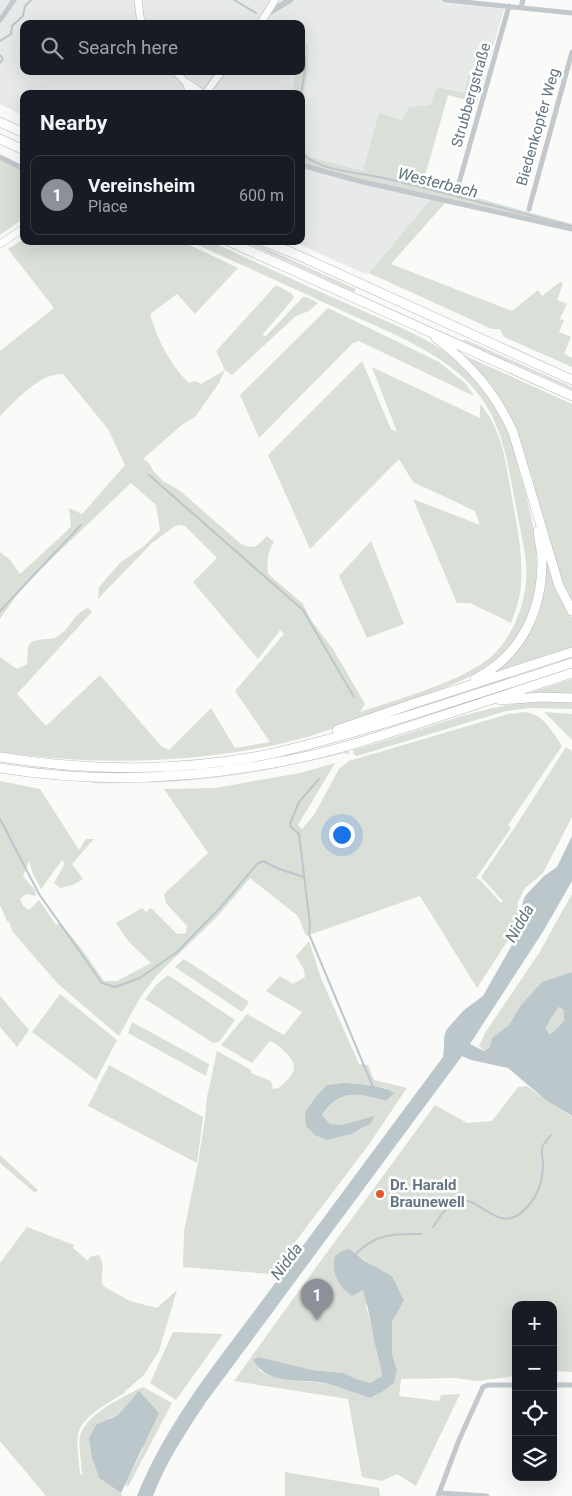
<!DOCTYPE html>
<html lang="en">
<head>
<meta charset="utf-8">
<style>
	:root { --surface:#171b24; --page:#20242c; --text:#f1f3f6; --muted:#9ea1a6; --line:#363941; --accent:#8c9099 }
	body { margin:0; font-family:Roboto,sans-serif; background:var(--page); color:var(--text) }
	.controls { position:absolute; right:15px; bottom:15px; display:grid; overflow:hidden; border-radius:10px; box-shadow:0 5px 20px #0002 }
	.controls button { width:45px; height:45px; display:grid; place-items:center; padding:0; border:0; border-bottom:1px solid var(--line); background:var(--surface); color:var(--text); font:25px sans-serif }
	.you { position:absolute; left:341px; top:834px; width:18px; height:18px; margin:-12px; border:4px solid #fff; border-radius:50%; background:#1a73e8; box-shadow:0 0 0 8px #1a73e833 }
	.badge { display:grid; place-items:center; width:32px; height:32px; border-radius:50%; background:var(--accent); color:#fff; font-size:16px; font-weight:700 }
	.pin { position:absolute; translate:-50% -41px; filter:drop-shadow(0 1px 2px #0008) }
	.pin::after { content:''; position:absolute; top:26px; width:18px; height:15px; background:inherit; clip-path:polygon(0 0,100% 0,50% 100%) }
	.list { margin:0; padding:0; list-style:none }
	h2 { display:flex; justify-content:space-between; align-items:center; height:65px; margin:0; padding:0 20px; font-size:21px }
	h2 small { font-size:16px; font-weight:400; color:var(--muted) }
	.list li { display:grid; grid-template-columns:32px 1fr auto; gap:15px; align-items:center; box-sizing:border-box; height:80px; margin:0 10px 10px; padding:0 10px; border:1px solid var(--line); border-radius:10px }
	.list b { display:block; font-size:19px; white-space:nowrap }
	.list p { margin:0; font-size:16px; white-space:nowrap; color:var(--muted) }
	.list em { font-size:16px; font-style:normal; color:var(--muted) }
	.icon { flex:none; width:28px; height:28px; fill:none; stroke:currentColor; stroke-width:2; stroke-linecap:round; stroke-linejoin:round }
	.map { position:relative; flex:none; width:572px; height:1496px; overflow:hidden }
	.search { position:absolute; background:var(--surface); box-shadow:0 5px 20px #0002; left:20px; top:20px; width:285px; height:55px; display:flex; align-items:center; gap:12px; box-sizing:border-box; padding:0 18px; border-radius:10px; color:var(--muted); font-size:19px }
	.panel { position:absolute; background:var(--surface); box-shadow:0 5px 20px #0002; left:20px; top:90px; width:285px; height:155px; border-radius:10px }
	.map>svg:first-child { display:block }
	.built { fill:#e8e9e9 }
	.green { fill:#dadfd7; fill-rule:evenodd }
	.water { fill:#bbc7cb; fill-rule:evenodd }
	.lines { fill:none; stroke-linecap:round; stroke-linejoin:round }
	.stream { stroke:#bbc7cb; stroke-width:2 }
	.secondary-casing { stroke:#b3babf; stroke-width:8 }
	.motorway-casing { stroke:#b4b9bd; stroke-width:10 }
	.minor { stroke:#c3c8cc; stroke-width:5 }
	.tertiary { stroke:#c3c8cc; stroke-width:6 }
	.secondary { stroke:#fff; stroke-width:7 }
	.motorway { stroke:#fff; stroke-width:9 }
	.poi-dot { fill:#e4572e; stroke:#fff; stroke-width:2 }
	.labels { text-anchor:middle; stroke-width:5; stroke-linejoin:round; paint-order:stroke }
	.street-label { font-size:15px; fill:#657683; stroke:#fff }
	.poi-label { font-size:15px; font-weight:bold; fill:#657683; stroke:#fff; text-anchor:start }
	.water-label { font-size:16px; font-style:italic; fill:#60757c; stroke:#fff }
</style>
</head>
<body>
<div class="map">
<svg width="572" height="1496" viewBox="0 0 572 1496">
	<rect width="100%" height="100%" fill="#fafaf8"/>
	<path class="built" d="M 0,0 L 443,0 L 443,3 L 504,9 L 484,78 L 469,74 L 464,93 L 437,87 L 430,105 L 409,107 L 402,120 L 363,171 L 310,157 L 301,144 L 301,117 L 308,69 L 308,45 L 301,36 L 301,24 L 284,22 L 280,24 L 24,24 L 24,71 L 295,71 L 293,94 L 206,94 L 188,78 L 183,85 L 186,94 L 24,94 L 24,116 L 0,104 Z
		M 301,167 L 430,200 L 380,260 L 369,273 L 365,274 L 292,241 L 301,241 Z"/>
	<path class="green" d="M 301,36 L 308,45 L 308,69 L 301,117 L 301,94 L 293,94 L 295,71 L 301,71 Z
		M 469,74 L 484,78 L 477,103 L 448,95 L 423,183 L 572,224 L 572,231 L 445,203 L 391,264 L 512,311 L 538,290 L 542,296 L 560,282 L 563,283 L 557,300 L 567,304 L 560,319 L 564,320 L 559,332 L 571,337 L 564,354 L 572,358 L 572,367 L 504,337 L 500,329 L 492,329 L 369,273 L 430,200 L 301,167 L 301,144 L 310,157 L 363,171 L 379,113 L 402,120 L 409,107 L 430,105 L 437,87 L 464,93 Z
		M 0,158 L 24,170 L 24,218 L 0,235 Z
		M 24,239 L 24,241 L 181,241 L 238,268 L 195,314 L 177,294 L 150,314 C 157,339 170,365 189,383 L 195,381 L 201,384 L 225,370 L 216,351 L 276,285 L 291,293 L 294,298 L 262,335 L 266,336 L 303,297 L 307,297 L 318,303 L 309,311 L 296,316 L 232,375 L 225,370 L 219,383 L 195,417 L 183,424 L 143,459 L 149,463 L 154,472 L 163,481 L 179,490 L 241,544 C 255,550 257,546 267,536 L 274,542 C 267,553 267,561 268,574 L 303,604 L 311,620 L 333,649 L 365,704 L 360,712 C 398,699 464,681 492,656 C 516,633 529,595 526,563 C 524,544 519,525 516,507 C 506,453 501,409 457,372 C 425,346 385,330 347,313 C 295,289 242,265 189,241 L 210,241 C 259,264 309,287 359,309 C 392,324 436,340 462,366 C 484,386 503,412 512,440 C 516,452 517,466 521,478 C 525,489 528,503 531,516 C 540,556 541,599 518,635 C 493,674 449,686 409,701 C 365,717 321,735 275,745 C 185,764 90,765 0,752 L 0,657 L 17,669 L 27,664 C 28,659 27,650 29,645 C 35,636 50,642 58,636 C 72,627 72,615 88,608 L 92,612 L 17,694 L 46,726 L 100,675 L 161,746 L 169,750 L 211,708 L 235,748 L 270,742 L 235,691 L 284,634 L 280,630 L 258,659 L 193,582 L 217,558 L 185,526 L 180,525 L 175,526 L 152,543 L 98,599 L 99,587 L 120,563 L 144,546 L 160,530 L 156,505 L 131,483 L 24,585 L 0,619 L 0,552 L 10,560 L 20,574 L 71,527 L 69,508 L 82,514 L 125,465 L 108,429 L 63,374 C 40,373 16,400 0,416 L 0,351 L 54,308 L 8,249 Z
		M 243,241 L 249,241 L 356,289 L 354,292 Z
		M 328,308 L 439,362 L 466,384 L 474,396 L 359,341 L 353,343 L 259,438 L 240,395 Z
		M 464,339 L 572,387 L 572,390 L 463,341 Z
		M 459,353 L 572,404 L 572,604 L 563,587 L 532,481 L 534,478 L 532,478 C 516,426 504,389 459,353 Z
		M 362,361 L 391,429 L 397,432 L 372,367 L 480,418 L 480,404 C 503,430 506,465 512,498 C 517,526 523,553 521,582 C 521,596 516,610 511,623 L 470,603 L 457,603 L 413,499 L 480,525 L 475,511 L 413,482 L 399,459 L 310,549 L 268,455 Z
		M 371,541 L 404,624 L 367,638 L 339,576 Z
		M 544,551 L 557,590 L 572,618 L 572,647 L 491,673 L 530,629 Z
		M 572,679 L 572,694 L 519,696 Z
		M 545,700 L 572,701 L 572,709 L 530,708 L 506,711 L 357,756 L 353,754 L 353,750 C 417,733 478,705 545,700 Z
		M 523,712 C 542,712 552,731 562,746 L 508,825 L 511,828 L 476,878 L 480,880 L 501,903 L 503,901 L 481,877 L 515,827 L 566,747 L 572,751 L 572,817 L 543,873 L 525,888 L 517,904 L 521,916 L 515,920 L 512,934 L 477,988 L 420,896 L 306,936 L 298,916 L 250,878 L 216,918 L 158,974 L 141,996 L 119,1036 L 58,984 L 12,931 L 9,921 L 8,923 L 0,905 L 0,781 L 40,789 L 79,850 L 86,839 L 94,839 L 72,864 L 83,879 L 73,885 L 60,888 L 54,883 L 64,865 L 63,860 C 54,869 49,879 41,889 L 33,874 L 29,861 L 23,876 L 35,890 L 36,896 L 26,894 L 20,899 L 23,906 L 29,910 L 39,900 L 56,925 L 60,922 L 83,951 L 104,981 L 117,981 L 151,963 L 128,941 L 116,923 L 142,908 L 146,912 L 151,908 L 177,934 L 186,933 L 187,926 L 166,903 L 164,894 L 208,853 L 164,789 L 215,788 L 300,773 L 335,763 L 298,825 L 302,829 L 314,815 L 339,769 L 349,761 L 512,713 L 513,714 Z
		M 544,712 L 572,714 L 572,740 Z
		M 348,751 L 349,754 L 344,753 C 261,774 178,785 92,783 L 92,782 C 178,787 266,774 348,751 Z
		M 572,894 L 572,972 L 542,982 L 521,1005 L 509,1025 L 492,1038 L 490,1047 L 484,1051 L 479,1046 L 485,1033 L 539,953 Z
		M 309,941 L 321,978 L 359,1064 L 368,1065 L 374,1080 L 407,1088 L 367,1147 L 271,1274 L 183,1267 L 184,1231 L 198,1163 L 205,1119 L 207,1097 L 217,1051 L 251,1070 L 251,1073 L 271,1081 L 273,1089 L 279,1088 C 291,1076 302,1068 286,1053 C 281,1048 277,1044 270,1041 L 252,1063 L 221,1045 L 247,1014 L 284,1035 L 302,1012 L 266,991 L 280,976 L 293,984 L 305,977 L 304,970 L 296,956 ZM 362,1085 L 386,1088 L 386,1101 C 359,1093 340,1088 322,1115 L 330,1124 L 342,1126 L 375,1117 C 365,1133 344,1136 327,1140 L 305,1113 Z
		M 184,959 L 249,1002 L 242,1012 L 175,967 Z
		M 168,975 L 235,1020 L 219,1042 L 213,1043 L 145,999 L 156,985 Z
		M 60,994 L 117,1040 L 96,1080 L 32,1032 Z
		M 0,996 L 29,1030 L 17,1047 L 0,1027 Z
		M 559,1007 L 564,1010 L 564,1021 L 552,1033 L 549,1034 L 546,1030 L 551,1018 Z
		M 132,1022 L 209,1064 L 206,1076 L 128,1033 Z
		M 109,1065 L 203,1117 L 197,1163 L 88,1106 Z
		M 527,1086 L 547,1101 L 572,1117 L 572,1372 L 553,1371 L 553,1305 L 516,1305 L 516,1376 L 477,1381 L 456,1378 L 401,1379 L 399,1396 L 439,1401 L 441,1395 L 460,1394 L 416,1486 L 397,1474 L 382,1481 L 362,1477 L 348,1399 L 234,1381 C 300,1288 368,1197 435,1105 L 467,1123 L 492,1121 L 518,1087 ZM 350,1249 L 375,1267 L 404,1301 L 392,1322 L 392,1354 L 397,1370 L 394,1383 L 382,1392 L 370,1398 C 354,1393 338,1385 322,1383 C 300,1380 277,1383 258,1369 L 288,1365 L 312,1370 L 344,1373 L 356,1379 L 370,1383 L 382,1376 L 381,1360 L 366,1306 L 368,1301 Z
		M 0,1155 L 38,1190 L 35,1193 L 0,1163 Z
		M 27,1227 L 74,1245 L 73,1248 L 88,1261 L 90,1257 L 99,1255 C 107,1270 99,1272 103,1286 L 130,1301 L 157,1308 L 177,1290 L 159,1351 L 144,1375 L 124,1392 L 125,1393 C 111,1401 81,1417 78,1434 C 76,1446 79,1462 80,1474 L 82,1475 C 82,1465 78,1444 80,1436 C 86,1414 124,1396 143,1387 L 172,1403 L 128,1487 L 125,1484 L 143,1449 L 139,1392 L 118,1415 L 109,1418 L 92,1458 L 99,1478 L 121,1493 L 122,1496 L 46,1496 L 0,1441 L 0,1263 Z
		M 173,1332 L 223,1334 L 176,1400 L 150,1383 Z
		M 285,1472 L 379,1488 L 380,1496 L 285,1496 Z"/>
	<path class="water" d="M 572,836 L 572,881 L 544,930 L 470,1044 L 484,1051 L 490,1047 L 492,1038 L 509,1025 L 521,1005 L 542,982 L 572,972 L 572,1116 L 547,1101 L 508,1068 L 471,1060 L 462,1056 L 206,1402 C 186,1432 166,1462 153,1496 L 137,1496 C 168,1418 224,1353 273,1286 C 330,1210 386,1133 443,1057 L 444,1048 L 444,1037 L 447,1029 L 464,1010 L 483,996 L 525,922 L 526,917 L 522,908 L 523,901 L 526,895 L 544,876 L 557,867 ZM 559,1007 L 564,1010 L 564,1021 L 552,1033 L 549,1034 L 546,1029 L 551,1018 Z
		M 346,1083 C 361,1085 382,1085 394,1093 L 386,1101 C 359,1093 339,1088 322,1115 L 330,1124 L 342,1125 L 375,1116 L 370,1124 L 352,1134 L 327,1140 L 315,1135 L 306,1126 L 305,1113 L 315,1098 L 327,1085 Z
		M 350,1249 L 365,1261 L 392,1276 L 404,1301 L 392,1322 L 392,1354 L 397,1370 L 394,1383 L 382,1392 L 370,1398 C 355,1393 340,1387 325,1383 C 299,1378 270,1387 253,1360 L 258,1357 L 312,1370 L 344,1373 L 356,1379 L 370,1383 L 382,1376 C 381,1363 377,1353 374,1340 C 371,1323 368,1306 363,1290 L 352,1296 C 339,1287 331,1273 335,1256 L 342,1251 Z
		M 139,1391 L 159,1413 L 121,1493 L 99,1478 L 92,1458 L 89,1438 L 96,1425 L 118,1415 Z"/>
	<g class="lines">
		<path class="stream" d="M 234,0 L 256,13
			M 274,21 L 278,24
			M 0,41 L 11,34 L 12,26 L 23,16 L 25,6 L 31,0
			M 0,55 L 3,59 L 0,63
			M 301,94 C 303,80 309,59 301,46
			M 301,153 C 322,172 357,172 384,178 C 447,193 509,210 572,226
			M 149,475 L 303,610 L 354,697
			M 0,611 L 81,525
			M 319,779 L 299,802 L 290,824 L 291,827 L 299,834 L 310,925 L 309,934 L 373,1087
			M 0,819 L 39,894 L 102,983 L 115,987 L 140,978 L 177,952 L 220,908 L 257,864 L 263,861 L 279,869 L 304,877
			M 433,1227 C 439,1218 445,1207 456,1202 C 479,1191 499,1241 528,1206 C 539,1194 543,1180 543,1164 C 543,1159 541,1153 542,1148 C 543,1144 548,1139 551,1135
			M 356,1254 C 376,1233 394,1234 421,1234"/>
		<defs>
			<path id="secondary" d="M 138,0 L 141,24
				M 260,24 L 275,0
				M 175,71 L 186,83 L 191,94
				M 187,83 L 203,94
				M 205,94 L 222,71
				M 0,244 L 24,228"/>
			<path id="motorway" d="M 0,122 L 24,133
				M 0,139 L 24,150
				M 228,241 L 572,396
				M 263,241 L 293,253 L 572,380
				M 436,338 C 471,365 495,392 513,432 L 559,586 L 572,611
				M 475,679 C 521,656 542,611 542,561 C 542,551 539,541 538,531
				M 500,700 L 541,697 L 572,698
				M 337,730 L 415,703 L 572,652
				M 0,757 C 91,772 189,772 279,752 C 378,728 475,694 572,663
				M 0,768 C 97,784 198,779 294,759 C 334,751 374,738 414,725 C 467,708 519,690 572,673"/>
		</defs>
		<use href="#secondary" class="secondary-casing"/>
		<use href="#motorway" class="motorway-casing"/>
		<path class="minor" d="M 445,0 L 572,13
			M 521,7 L 523,0
			M 0,20 L 14,0
			M 0,157 L 24,169
			M 301,165 L 359,181 L 572,229
			M 457,190 L 509,6
			M 529,209 L 572,52
			M 553,1385 L 572,1385
			M 439,1493 L 487,1496
			M 438,1496 L 459,1440 L 483,1387 L 488,1385 L 516,1385"/>
		<path class="tertiary" d="M 267,14 L 290,0"/>
		<use href="#secondary" class="secondary"/>
		<use href="#motorway" class="motorway"/>
	</g>
	<circle class="poi-dot" cx="380" cy="1194" r="5"/>
	<g class="labels">
		<g class="street-label">
			<text transform="translate(471 95) rotate(-74)" y="5">Strubbergstraße</text>
			<text transform="translate(538 127) rotate(-74)" y="5">Biedenkopfer Weg</text>
		</g>
		<g class="poi-label">
			<text x="390" y="1190">Dr. Harald<tspan x="390" dy="17">Braunewell</tspan></text>
		</g>
		<g class="water-label">
			<text transform="translate(438 182) rotate(14)" y="6">Westerbach</text>
			<text transform="translate(519 923) rotate(-60)" y="6">Nidda</text>
			<text transform="translate(286 1261) rotate(-53)" y="6">Nidda</text>
		</g>
	</g>
</svg>
<div class="controls">
<button>+</button>
<button>−</button>
<button><svg class="icon" aria-label="locate" viewBox="0 0 24 24"><circle cx="12" cy="12" r="6"/><path d="M12 2v4M12 18v4M2 12h4M18 12h4"/></svg></button>
<button><svg class="icon" aria-label="layers" viewBox="0 0 24 24"><path d="M12 4l9 5-9 5-9-5zM3 14l9 5 9-5"/></svg></button>
</div>
<div class="you"></div>
<div class="pin badge" style="left:317px;top:1320px">1</div>
<div class="search"><svg class="icon" aria-label="search" viewBox="0 0 24 24"><circle cx="10" cy="10" r="6"/><path d="M15 15l6 6"/></svg>Search here</div>
<section class="panel">
<h2>Nearby<small></small></h2>
<ul class="list">
<li><span class="badge">1</span><div><b>Vereinsheim</b><p>Place</p></div><em>600 m</em></li>
</ul>
</section>
</div>
</body>
</html>
